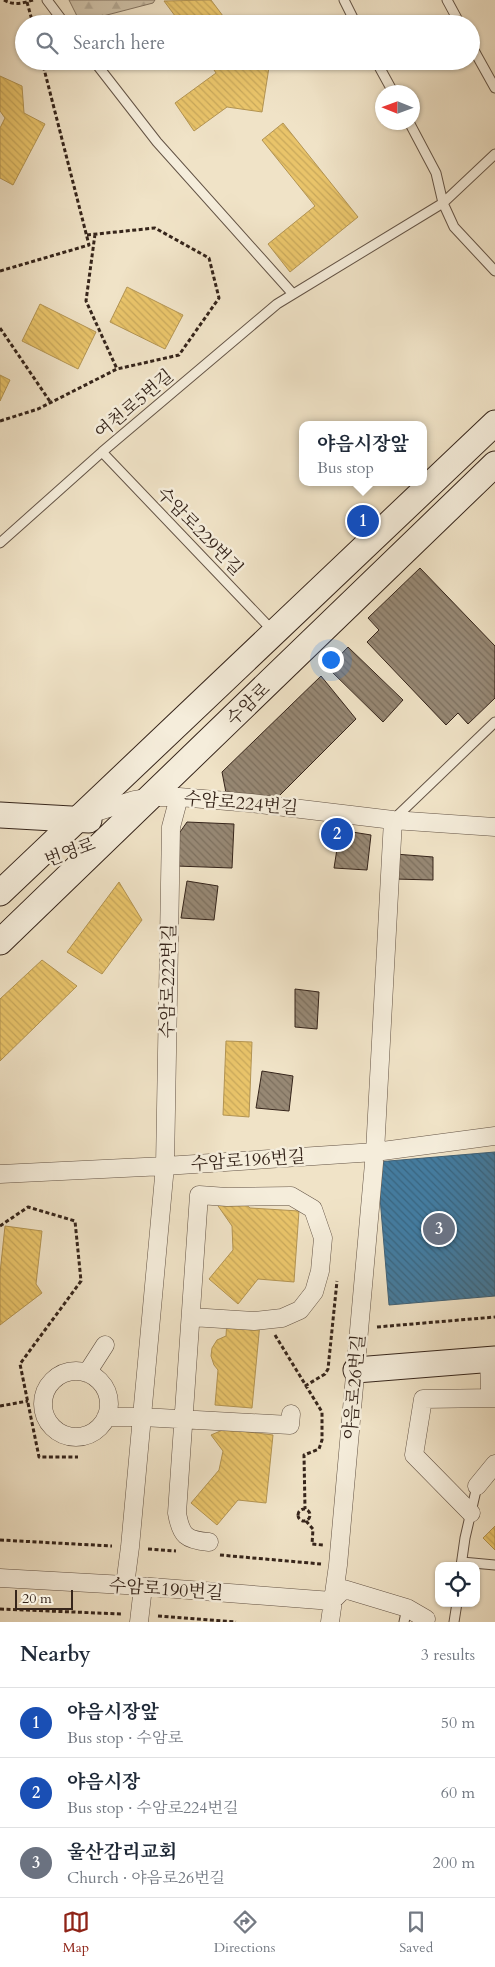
<!DOCTYPE html>
<html lang="en">
<head>
<meta charset="utf-8">
<style>
	:root { --surface:#fff; --page:#f2f2f3; --text:#1f2937; --muted:#747a83; --line:#e0e1e3; --accent:#8f2418 }
	body { margin:0; font-family:Cardo,"Noto Serif KR",serif; background:var(--page); color:var(--text) }
	.controls { position:absolute; right:15px; bottom:15px; display:grid; overflow:hidden; border-radius:10px; box-shadow:0 1px 4px #0004 }
	.controls button { width:45px; height:45px; display:grid; place-items:center; padding:0; border:0; border-bottom:1px solid var(--line); background:var(--surface); color:var(--text); font:25px sans-serif }
	.compass { position:absolute; left:375px; top:85px; width:45px; height:45px; border-radius:50%; background:var(--surface); box-shadow:0 1px 4px #0004; rotate:271deg }
	.scale { position:absolute; left:15px; bottom:12px; width:58px; box-sizing:border-box; padding-left:5px; border:2px solid #36251b; border-top:0; font-size:14px; line-height:18px; white-space:nowrap; color:#36251b; -webkit-text-stroke:4px #f5eddb; paint-order:stroke }
	.you { position:absolute; left:330px; top:659px; width:18px; height:18px; margin:-12px; border:4px solid #fff; border-radius:50%; background:#1a73e8; box-shadow:0 0 0 8px #1a73e833 }
	.badge { display:grid; place-items:center; width:32px; height:32px; border-radius:50%; background:var(--accent); color:#fff; font-size:16px; font-weight:700 }
	.pin { position:absolute; translate:-50% -50%; border:2px solid #fff; box-shadow:0 1px 5px #0006 }
	.popup { position:absolute; left:299px; top:421px; width:128px; height:65px; box-sizing:border-box; display:grid; place-content:center; border-radius:10px; background:var(--surface); filter:drop-shadow(0 1px 4px #0005); font-size:16px; white-space:nowrap; color:var(--muted) }
	.popup b { font-size:19px; color:var(--text) }
	.popup::after { content:''; position:absolute; left:50%; top:100%; margin-left:-10px; border:10px solid transparent; border-top-color:var(--surface) }
	.list { margin:0; padding:0; list-style:none }
	h2 { display:flex; justify-content:space-between; align-items:center; height:65px; margin:0; padding:0 20px; font-size:21px }
	h2 small { font-size:16px; font-weight:400; color:var(--muted) }
	.list li { display:grid; grid-template-columns:32px 1fr auto; gap:15px; align-items:center; box-sizing:border-box; height:70px; padding:0 20px; border-top:1px solid var(--line) }
	.list b { display:block; font-size:19px; white-space:nowrap }
	.list p { margin:0; font-size:16px; white-space:nowrap; color:var(--muted) }
	.list em { font-size:16px; font-style:normal; color:var(--muted) }
	.icon { flex:none; width:28px; height:28px; fill:none; stroke:currentColor; stroke-width:2; stroke-linecap:round; stroke-linejoin:round }
	.map { position:relative; flex:none; width:495px; height:1622px; overflow:hidden }
	.search { position:absolute; background:var(--surface); box-shadow:0 1px 4px #0004; left:15px; right:15px; top:15px; height:55px; display:flex; align-items:center; gap:12px; box-sizing:border-box; padding:0 18px; border-radius:28px; color:var(--muted); font-size:19px }
	.sheet { height:275px; background:var(--surface) }
	nav { display:flex; justify-content:space-around; align-items:center; box-sizing:border-box; height:70px; border-top:1px solid var(--line); background:var(--surface); font-size:14px; color:var(--muted) }
	nav a { display:grid; justify-items:center; gap:2px }
	nav .on { color:var(--accent) }
	.map>svg:first-child { display:block }
	.forest { fill:url(#forest-firs); stroke:#837462 }
	.homes { fill:url(#homes-back-hatch); stroke:#b39452 }
	.public { fill:url(#public-back-hatch); stroke:#406176 }
	.building { fill:url(#building-back-hatch); stroke:#36251b }
	.lines { fill:none; stroke-linecap:round; stroke-linejoin:round }
	.lane-casing { stroke:#645446; stroke-width:11 }
	.street-casing { stroke:#645446; stroke-width:19 }
	.secondary-casing { stroke:#36251b; stroke-width:27 }
	.path { stroke:#36251b; stroke-width:3; stroke-dasharray:4 2.5; stroke-linecap:butt }
	.lane { stroke:#f5eddb; stroke-width:9 }
	.street { stroke:#f5eddb; stroke-width:18 }
	.secondary { stroke:#f5eddb; stroke-width:25 }
	.labels { text-anchor:middle; stroke-width:5; stroke-linejoin:round; paint-order:stroke }
	.street-label { font-size:18px; fill:#36251b; stroke:#f5eddb }
</style>
</head>
<body>
<div class="map">
<svg width="495" height="1622" viewBox="0 0 495 1622">
	<defs>
		<pattern id="forest-firs" width="22" height="20" patternUnits="userSpaceOnUse" patternTransform="scale(1.25)"><rect width="22" height="20" fill="#d0c3aa"/><path d="M5 1l3.5 6h-7zM16 11l3.5 6h-7z" fill="#b3a792"/></pattern>
		<pattern id="homes-back-hatch" width="6" height="6" patternUnits="userSpaceOnUse" patternTransform="scale(1.25)"><rect width="6" height="6" fill="#e9c46a"/><path d="M-1 5l2 2M0 0l6 6M5-1l2 2" fill="none" stroke="#c8a85b"/></pattern>
		<pattern id="public-back-hatch" width="6" height="6" patternUnits="userSpaceOnUse" patternTransform="scale(1.25)"><rect width="6" height="6" fill="#457b9d"/><path d="M-1 5l2 2M0 0l6 6M5-1l2 2" fill="none" stroke="#3a657f"/></pattern>
		<pattern id="building-back-hatch" width="6" height="6" patternUnits="userSpaceOnUse" patternTransform="scale(1.25)"><rect width="6" height="6" fill="#978874"/><path d="M-1 5l2 2M0 0l6 6M5-1l2 2" fill="none" stroke="#7c6f5e"/></pattern>
	</defs>
	<rect width="100%" height="100%" fill="#f0e3c7"/>
	<filter id="stains"><feTurbulence type="fractalNoise" baseFrequency=".004" numOctaves="4"/><feColorMatrix values="0 0 0 0 .2 0 0 0 0 .09 0 0 0 0 .02 0 0 0 .5 -.17"/></filter>
	<radialGradient id="worn" r=".72"><stop offset=".6" stop-color="#630" stop-opacity="0"/><stop offset="1" stop-color="#630" stop-opacity=".3"/></radialGradient>
	<path class="forest" d="M 69,0 L 155,0 L 153,3 L 80,22 Z"/>
	<path class="homes" d="M 211,0 L 229,24 L 181,24 L 164,1 Z
		M 208,61 L 270,61 L 262,112 L 227,107 L 194,131 L 175,103 L 216,73 Z
		M 0,76 L 22,86 L 24,113 L 45,124 L 13,185 L 0,178 L 0,128 L 5,118 L 0,111 Z
		M 283,123 L 358,217 L 290,272 L 268,244 L 315,206 L 262,140 Z
		M 127,287 L 183,315 L 165,349 L 110,322 Z
		M 40,304 L 96,332 L 78,369 L 22,341 Z
		M 0,375 L 10,380 L 0,401 Z
		M 119,882 L 142,920 L 102,974 L 67,952 Z
		M 42,960 L 77,986 L 0,1061 L 0,999 Z
		M 226,1041 L 252,1042 L 249,1117 L 223,1115 Z
		M 237,1197 L 250,1208 L 299,1211 L 294,1282 L 258,1279 L 238,1304 L 209,1279 L 233,1250 L 232,1226 L 216,1203 Z
		M 5,1226 L 42,1231 L 36,1284 L 42,1293 L 0,1325 L 0,1273 Z
		M 227,1320 L 260,1323 L 252,1408 L 215,1405 L 218,1370 L 214,1365 L 211,1356 L 212,1348 L 217,1340 L 226,1336 Z
		M 225,1429 L 273,1435 L 266,1503 L 238,1500 L 217,1525 L 191,1503 L 219,1470 L 223,1451 L 211,1435 Z
		M 495,1526 L 495,1550 L 483,1538 Z"/>
	<path class="public" d="M 495,1152 L 495,1296 L 389,1305 L 377,1162 Z"/>
	<path class="building" d="M 420,568 L 495,646 L 495,698 L 468,724 L 458,713 L 446,725 L 367,642 L 379,630 L 368,618 Z
		M 348,647 L 403,700 L 383,722 L 328,668 Z
		M 321,676 L 356,719 L 274,801 L 227,798 L 222,772 Z
		M 187,822 L 234,824 L 232,868 L 176,866 L 178,835 Z
		M 340,830 L 371,835 L 367,870 L 334,868 Z
		M 395,854 L 433,857 L 433,880 L 394,879 Z
		M 187,881 L 218,886 L 214,920 L 181,918 Z
		M 295,989 L 319,992 L 317,1029 L 295,1027 Z
		M 262,1071 L 293,1076 L 289,1111 L 256,1108 Z"/>
	<g class="lines">
		<defs>
			<path id="lane" d="M 47,0 L 65,24
				M 344,0 L 356,24
				M 447,0 L 460,24
				M 471,45 L 495,88
				M 94,61 L 157,142 L 293,294
				M 376,61 L 393,92
				M 409,122 L 436,173 L 443,203 L 454,227 L 495,271
				M 102,452 L 273,631
				M 0,543 L 102,452 L 277,304 L 443,203 L 495,154
				M 394,819 L 495,722
				M 462,1562 L 495,1565
				M 461,1566 L 465,1538 L 477,1486
				M 404,1622 L 407,1608
				M 454,1622 L 457,1603"/>
			<path id="street" d="M 87,815 L 134,800 L 151,797 L 179,797 L 251,803 L 393,820 L 495,827
				M 0,1174 L 165,1166 L 375,1152 L 495,1136
				M 191,1317 L 254,1321 L 282,1318 L 300,1310 L 314,1292 L 320,1271 L 323,1238 L 313,1209 L 291,1196 L 227,1197 L 199,1195 L 177,1513 C 181,1536 186,1540 209,1542
				M 489,1360 L 490,1389 L 495,1395
				M43 1404a33 33 0 1 1 66 0a33 33 0 1 1-66 0Z
				M 87,1373 L 105,1345
				M 106,1417 L 142,1417 L 290,1425 L 291,1414
				M 477,1486 L 495,1464
				M 471,1513 L 414,1455 L 423,1399 L 495,1398
				M 0,1578 L 125,1585 L 332,1601
				M 125,1585 L 130,1547 L 165,1166 L 171,827 L 179,797
				M 332,1601 L 344,1589 L 407,1608 L 426,1619
				M 139,1622 L 143,1587
				M 330,1622 L 338,1565 L 375,1152 L 393,820"/>
			<path id="secondary" d="M 0,815 L 89,820
				M 0,893 L 495,423
				M 0,942 L 495,464
				M 356,1370 L 495,1359"/>
		</defs>
		<use href="#lane" class="lane-casing"/>
		<use href="#street" class="street-casing"/>
		<use href="#secondary" class="secondary-casing"/>
		<path class="path" d="M 4,0 C 14,6 23,3 33,0
			M 27,2 L 33,24
			M 95,234 L 86,301 L 117,369
			M 0,271 L 89,245 L 42,61
			M 0,328 L 51,403
			M 0,421 L 38,409 L 117,369 L 179,355 L 219,298 L 209,258 L 155,228 L 87,235
			M 0,1226 L 28,1207 L 75,1221 L 81,1281 L 20,1364 L 39,1457 L 78,1457
			M 377,1327 L 495,1317
			M 275,1335 L 322,1412 L 322,1440 L 319,1449 L 304,1455 L 305,1509
			M 305,1386 L 325,1374 L 328,1369 L 337,1281
			M 0,1406 L 28,1401
			M298 1515a6 6 0 1 1 12 0a6 6 0 1 1-12 0Z
			M 306,1521 L 313,1529 L 312,1544 L 323,1545
			M 0,1540 L 112,1546
			M 148,1549 L 176,1551
			M 220,1555 L 321,1564
			M 0,1609 L 122,1614
			M 158,1616 L 236,1622"/>
		<use href="#lane" class="lane"/>
		<use href="#street" class="street"/>
		<use href="#secondary" class="secondary"/>
	</g>
	<g class="labels">
		<g class="street-label">
			<text transform="translate(134 404) rotate(-40)" y="6">여천로5번길</text>
			<text transform="translate(200 531) rotate(46)" y="6">수암로229번길</text>
			<text transform="translate(248 704) rotate(-44)" y="6">수암로</text>
			<text transform="translate(241 803) rotate(5)" y="6">수암로224번길</text>
			<text transform="translate(70 852) rotate(-20)" y="6">번영로</text>
			<text transform="translate(168 981) rotate(-89)" y="6">수암로222번길</text>
			<text transform="translate(248 1160) rotate(-4)" y="6">수암로196번길</text>
			<text transform="translate(354 1387) rotate(-85)" y="6">야음로26번길</text>
			<text transform="translate(166 1589) rotate(4)" y="6">수암로190번길</text>
		</g>
	</g>
	<rect width="100%" height="100%" filter="url(#stains)"/>
	<rect width="100%" height="100%" fill="url(#worn)"/>
</svg>
<div class="controls">
<button><svg class="icon" aria-label="locate" viewBox="0 0 24 24"><circle cx="12" cy="12" r="6"/><path d="M12 2v4M12 18v4M2 12h4M18 12h4"/></svg></button>
</div>
<svg class="compass" viewBox="-18 -18 36 36"><path d="M0-13l5 13h-10z" fill="#e53935"/><path d="M0 13l5-13h-10z" fill="#747a83"/></svg>
<div class="scale">20 m</div>
<div class="you"></div>
<div class="pin badge" style="left:363px;top:521px;background:#1a4fb4">1</div>
<div class="popup"><b>야음시장앞</b>Bus stop</div>
<div class="pin badge" style="left:337px;top:834px;background:#1a4fb4">2</div>
<div class="pin badge" style="left:439px;top:1229px;background:#6b7280">3</div>
<div class="search"><svg class="icon" aria-label="search" viewBox="0 0 24 24"><circle cx="10" cy="10" r="6"/><path d="M15 15l6 6"/></svg>Search here</div>
</div>
<section class="sheet">
<h2>Nearby<small>3 results</small></h2>
<ul class="list">
<li><span class="badge" style="background:#1a4fb4">1</span><div><b>야음시장앞</b><p>Bus stop · 수암로</p></div><em>50 m</em></li>
<li><span class="badge" style="background:#1a4fb4">2</span><div><b>야음시장</b><p>Bus stop · 수암로224번길</p></div><em>60 m</em></li>
<li><span class="badge" style="background:#6b7280">3</span><div><b>울산감리교회</b><p>Church · 야음로26번길</p></div><em>200 m</em></li>
</ul>
</section>
<nav>
<a class="on"><svg class="icon" aria-label="map" viewBox="0 0 24 24"><path d="M3 6l6-2 6 2 6-2v14l-6 2-6-2-6 2zM9 4v14M15 6v14"/></svg>Map</a>
<a><svg class="icon" aria-label="directions" viewBox="0 0 24 24"><path d="M12 3l9 9-9 9-9-9zM9 14v-3h6M13 9l2 2-2 2"/></svg>Directions</a>
<a><svg class="icon" aria-label="saved" viewBox="0 0 24 24"><path d="M7 4h10v16l-5-4-5 4z"/></svg>Saved</a>
</nav>
</body>
</html>
